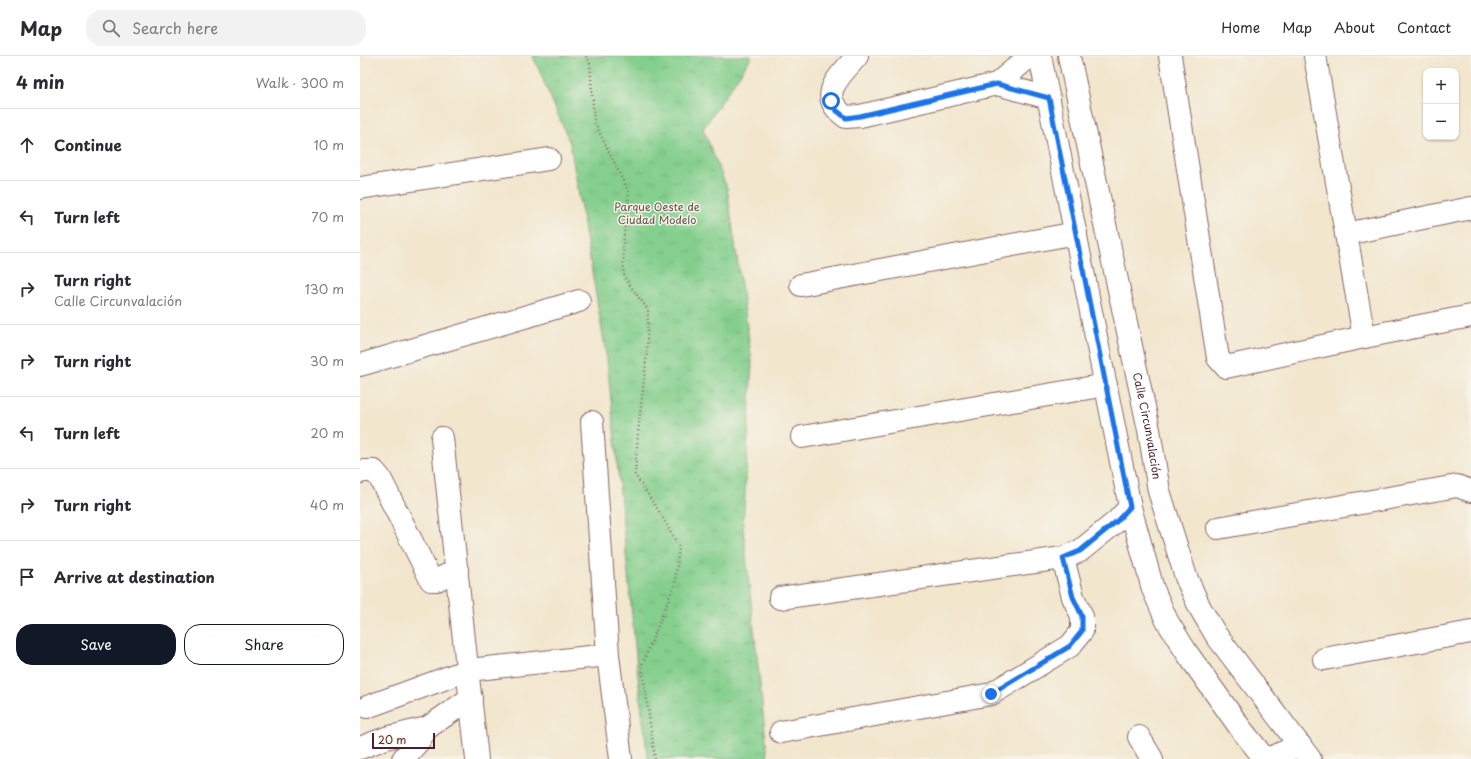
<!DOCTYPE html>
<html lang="en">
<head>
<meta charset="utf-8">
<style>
	:root { --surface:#fff; --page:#f2f2f3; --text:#2b2b33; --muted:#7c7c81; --line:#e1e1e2; --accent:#111827 }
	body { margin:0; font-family:"Playpen Sans",sans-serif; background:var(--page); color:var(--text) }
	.controls { position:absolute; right:12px; top:12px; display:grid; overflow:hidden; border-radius:8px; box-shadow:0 1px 3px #0004 }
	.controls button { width:36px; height:36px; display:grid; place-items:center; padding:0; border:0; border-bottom:1px solid var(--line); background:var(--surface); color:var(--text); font:20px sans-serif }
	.scale { position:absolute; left:12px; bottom:10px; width:63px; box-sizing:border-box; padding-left:4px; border:2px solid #4a1f2b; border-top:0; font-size:11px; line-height:14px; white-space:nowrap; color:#4a1f2b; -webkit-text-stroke:3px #f7f3e8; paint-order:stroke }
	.stop { position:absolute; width:12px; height:12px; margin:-9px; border:3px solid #1a73e8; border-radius:50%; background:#fff }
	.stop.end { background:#1a73e8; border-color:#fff; box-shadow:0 1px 4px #0008 }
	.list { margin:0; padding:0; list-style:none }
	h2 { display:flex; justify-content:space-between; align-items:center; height:52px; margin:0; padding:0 16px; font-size:17px }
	h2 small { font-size:13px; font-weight:400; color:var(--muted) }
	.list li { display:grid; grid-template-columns:26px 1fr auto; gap:12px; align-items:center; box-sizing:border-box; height:72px; padding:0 16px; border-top:1px solid var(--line) }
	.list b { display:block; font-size:15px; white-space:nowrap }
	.list p { margin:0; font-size:13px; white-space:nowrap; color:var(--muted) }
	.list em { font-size:13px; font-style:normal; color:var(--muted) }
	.actions { display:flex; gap:8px; padding:12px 16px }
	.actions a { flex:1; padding:9px 0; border:1px solid var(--accent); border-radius:16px; text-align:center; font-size:14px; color:var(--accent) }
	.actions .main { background:var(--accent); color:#fff }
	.icon { flex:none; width:22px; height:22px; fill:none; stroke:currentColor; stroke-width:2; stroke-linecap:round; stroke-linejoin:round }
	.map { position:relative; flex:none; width:1111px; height:703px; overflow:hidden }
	header { display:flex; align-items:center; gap:24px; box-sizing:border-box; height:56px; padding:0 20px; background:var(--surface); border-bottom:1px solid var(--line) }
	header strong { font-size:19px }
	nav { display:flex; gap:22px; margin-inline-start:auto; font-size:14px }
	.search { width:280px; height:36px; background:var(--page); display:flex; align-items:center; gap:10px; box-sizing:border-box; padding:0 14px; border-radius:16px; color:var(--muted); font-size:15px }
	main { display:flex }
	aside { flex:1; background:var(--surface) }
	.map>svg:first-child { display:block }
	.grass { fill:url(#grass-tufts); stroke:#67775c }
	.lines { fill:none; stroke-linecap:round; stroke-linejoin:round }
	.street-casing { stroke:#856564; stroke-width:24 }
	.path { stroke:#856564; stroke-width:2.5; stroke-dasharray:1 3; stroke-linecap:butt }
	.street { stroke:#fff; stroke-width:22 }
	.route { stroke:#1a73e8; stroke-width:5 }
	.labels { text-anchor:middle; stroke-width:3; stroke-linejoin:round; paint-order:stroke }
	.park-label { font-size:11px; fill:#5b5448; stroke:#f7f3e8 }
	.street-label { font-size:11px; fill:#4a1f2b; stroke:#f7f3e8 }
</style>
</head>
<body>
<header>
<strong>Map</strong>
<div class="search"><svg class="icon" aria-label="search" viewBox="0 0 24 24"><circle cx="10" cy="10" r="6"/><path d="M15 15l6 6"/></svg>Search here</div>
<nav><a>Home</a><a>Map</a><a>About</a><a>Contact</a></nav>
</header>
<main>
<aside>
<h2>4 min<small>Walk · 300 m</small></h2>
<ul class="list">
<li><svg class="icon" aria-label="ahead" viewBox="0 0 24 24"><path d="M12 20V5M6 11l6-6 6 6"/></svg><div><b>Continue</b></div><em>10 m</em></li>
<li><svg class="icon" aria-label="left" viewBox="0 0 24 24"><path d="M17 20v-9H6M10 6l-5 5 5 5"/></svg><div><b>Turn left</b></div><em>70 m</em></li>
<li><svg class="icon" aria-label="right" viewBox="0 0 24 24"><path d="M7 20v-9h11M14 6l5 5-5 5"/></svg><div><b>Turn right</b><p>Calle Circunvalación</p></div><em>130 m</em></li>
<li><svg class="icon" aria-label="right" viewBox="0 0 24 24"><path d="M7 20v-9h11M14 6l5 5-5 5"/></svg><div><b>Turn right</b></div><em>30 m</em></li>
<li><svg class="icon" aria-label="left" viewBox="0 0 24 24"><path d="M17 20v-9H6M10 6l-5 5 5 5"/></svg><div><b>Turn left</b></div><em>20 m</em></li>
<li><svg class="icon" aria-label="right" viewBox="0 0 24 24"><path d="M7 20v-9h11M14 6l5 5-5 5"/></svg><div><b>Turn right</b></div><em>40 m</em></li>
<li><svg class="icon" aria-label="arrive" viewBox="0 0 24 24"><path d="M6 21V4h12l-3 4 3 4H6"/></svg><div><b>Arrive at destination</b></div></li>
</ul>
<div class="actions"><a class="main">Save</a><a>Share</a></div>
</aside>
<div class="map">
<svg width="1111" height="703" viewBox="0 0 1111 703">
	<defs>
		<pattern id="grass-tufts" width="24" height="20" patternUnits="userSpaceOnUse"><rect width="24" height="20" fill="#84cf8d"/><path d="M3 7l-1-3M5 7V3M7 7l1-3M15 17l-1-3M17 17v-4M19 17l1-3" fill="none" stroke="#74b17a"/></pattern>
	</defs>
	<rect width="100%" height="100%" fill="#f7f3e8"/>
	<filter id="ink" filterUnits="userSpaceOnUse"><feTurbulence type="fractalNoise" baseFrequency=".025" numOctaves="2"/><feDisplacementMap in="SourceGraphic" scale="8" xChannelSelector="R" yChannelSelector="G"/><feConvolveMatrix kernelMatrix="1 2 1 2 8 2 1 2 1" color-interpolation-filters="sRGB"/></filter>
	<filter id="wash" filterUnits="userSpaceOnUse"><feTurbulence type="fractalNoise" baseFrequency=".012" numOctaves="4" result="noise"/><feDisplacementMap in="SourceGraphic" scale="16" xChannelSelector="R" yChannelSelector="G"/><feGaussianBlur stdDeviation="0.9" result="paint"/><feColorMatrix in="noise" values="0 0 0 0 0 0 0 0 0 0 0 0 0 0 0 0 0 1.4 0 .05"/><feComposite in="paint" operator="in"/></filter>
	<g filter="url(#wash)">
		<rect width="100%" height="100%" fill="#f2e6cd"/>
		<path class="grass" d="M 173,0 L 392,0 L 343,73 L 367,132 L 392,306 L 383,472 L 408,703 L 288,703 L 280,641 L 247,303 L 210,87 Z"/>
	</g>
	<g filter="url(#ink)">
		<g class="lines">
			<defs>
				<g id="street">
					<path d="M 497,0 C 480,21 455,39 486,61 L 500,60 L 637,28 L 670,0"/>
					<path d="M 680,0 L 770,451 L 793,533 L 807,565 L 827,597 L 881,673 L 905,703"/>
					<path id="s1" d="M 709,0 L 789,374 L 799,435 L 826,521 L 840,552 L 856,579 L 950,703"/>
					<path d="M 810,0 L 858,302 L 866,311 L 1004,281 L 1111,260"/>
					<path d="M 955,0 L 1004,281"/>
					<path d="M 637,28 L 689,42"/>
					<path d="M 0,132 L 189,103"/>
					<path d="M 986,178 L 1111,152"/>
					<path d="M 441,229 L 716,177"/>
					<path d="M 0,309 L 219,245"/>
					<path d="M 232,366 L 248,599 L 261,703"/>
					<path d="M 442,381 L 746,329"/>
					<path d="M 82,382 L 117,703"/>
					<path d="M 0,416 L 3,415 L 14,415 L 20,422 L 71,524 L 77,524 L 97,514"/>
					<path d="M 858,472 L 1097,430 L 1111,435"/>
					<path d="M 420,542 L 703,502 L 720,495 L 757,465 L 770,451"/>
					<path d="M 964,603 L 1111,576"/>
					<path d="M 7,651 L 108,614 L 248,599"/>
					<path d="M 421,676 L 631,638 L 710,590 L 722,575 L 722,560 L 713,541 L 703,502"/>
					<path d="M 779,681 L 792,703"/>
					<path d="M 0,692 L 26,682 L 67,672 L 111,642"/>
					<path d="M 43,703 L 58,686 L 67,672"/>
					<path d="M 908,703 L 940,689"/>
				</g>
			</defs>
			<use href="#street" class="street-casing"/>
			<path class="path" d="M 226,0 L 230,8 L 234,65 L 269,137 L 263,188 L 264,221 L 288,254 L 287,297 L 278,377 L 275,419 L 300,457 L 319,491 L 315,528 L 282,609 L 295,703"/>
			<use href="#street" class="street"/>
		</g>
	</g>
	<g class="lines" filter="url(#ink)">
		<path class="route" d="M 471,45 L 476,54 L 486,62 L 500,60 L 637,28 L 689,42 L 770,451 L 757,465 L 720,495 L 703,502 L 713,541 L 722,560 L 722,575 L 710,590 L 631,638"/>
	</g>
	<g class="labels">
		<g class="park-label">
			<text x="297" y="155">Parque Oeste de<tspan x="297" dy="13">Ciudad Modelo</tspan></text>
		</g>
		<g class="street-label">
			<text dy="4" stroke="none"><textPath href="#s1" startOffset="378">Calle Circunvalación</textPath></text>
		</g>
	</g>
</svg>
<div class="controls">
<button>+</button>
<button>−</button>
</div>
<div class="scale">20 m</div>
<div class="stop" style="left:471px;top:45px"></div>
<div class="stop end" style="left:631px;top:638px"></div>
</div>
</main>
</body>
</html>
